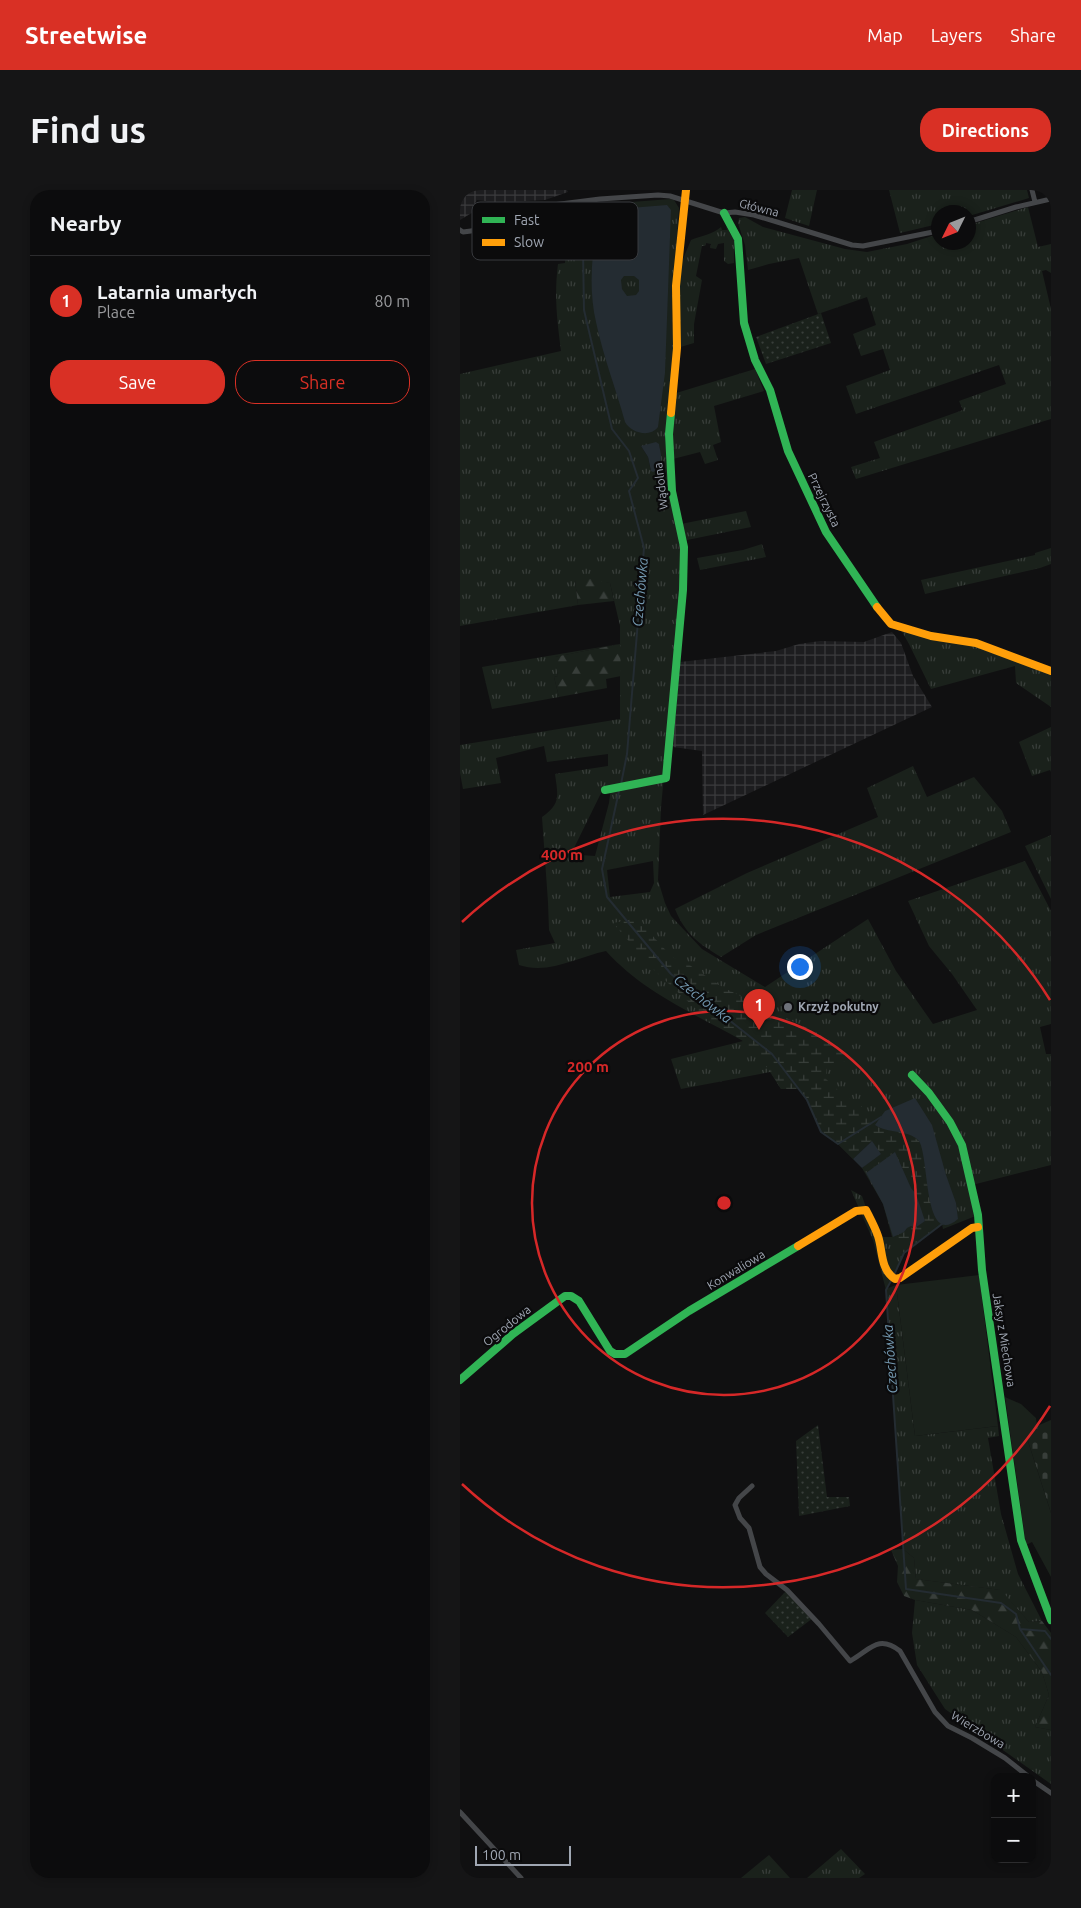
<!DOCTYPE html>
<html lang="en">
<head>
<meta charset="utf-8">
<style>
	:root { --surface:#0c0c0d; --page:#151516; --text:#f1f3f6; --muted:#9a9b9d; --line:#2c2c2e; --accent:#d93025 }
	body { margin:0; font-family:Ubuntu,sans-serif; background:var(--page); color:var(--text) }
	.controls { position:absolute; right:15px; bottom:15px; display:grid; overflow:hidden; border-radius:10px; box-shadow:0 2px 8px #0003 }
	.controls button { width:45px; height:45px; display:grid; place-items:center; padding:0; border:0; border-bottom:1px solid var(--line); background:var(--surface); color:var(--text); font:25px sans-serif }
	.compass { position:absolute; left:471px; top:15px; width:45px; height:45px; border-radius:50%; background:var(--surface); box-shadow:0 2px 8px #0003; rotate:227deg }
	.scale { position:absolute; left:15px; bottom:12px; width:96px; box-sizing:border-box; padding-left:5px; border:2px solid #a0a7b3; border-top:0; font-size:14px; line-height:18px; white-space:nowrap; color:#a0a7b3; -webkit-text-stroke:4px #0b0b0c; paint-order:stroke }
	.you { position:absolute; left:339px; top:776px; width:18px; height:18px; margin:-12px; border:4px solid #fff; border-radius:50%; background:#1a73e8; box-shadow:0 0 0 8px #1a73e833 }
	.badge { display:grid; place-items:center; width:32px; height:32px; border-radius:50%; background:var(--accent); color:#fff; font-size:16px; font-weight:700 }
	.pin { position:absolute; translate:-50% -41px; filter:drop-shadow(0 1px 2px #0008) }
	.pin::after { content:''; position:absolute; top:26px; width:18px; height:15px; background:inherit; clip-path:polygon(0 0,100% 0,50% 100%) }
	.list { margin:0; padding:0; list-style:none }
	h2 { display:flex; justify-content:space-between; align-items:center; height:65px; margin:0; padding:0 20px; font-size:21px }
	h2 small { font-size:16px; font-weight:400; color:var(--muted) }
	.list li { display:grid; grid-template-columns:32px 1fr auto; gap:15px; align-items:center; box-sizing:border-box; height:90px; padding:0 20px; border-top:1px solid var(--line) }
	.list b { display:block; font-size:19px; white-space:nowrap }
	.list p { margin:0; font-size:16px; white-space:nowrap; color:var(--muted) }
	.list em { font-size:16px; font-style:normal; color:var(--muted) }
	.actions { display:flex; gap:10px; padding:15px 20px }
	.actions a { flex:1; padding:11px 0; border:1px solid var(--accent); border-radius:20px; text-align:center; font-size:18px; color:var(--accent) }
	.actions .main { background:var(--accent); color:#fff }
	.map { position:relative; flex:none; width:591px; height:1688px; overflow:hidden; border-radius:20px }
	header { display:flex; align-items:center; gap:30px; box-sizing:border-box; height:70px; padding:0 25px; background:var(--accent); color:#fff }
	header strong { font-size:24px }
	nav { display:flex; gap:28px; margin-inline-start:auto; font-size:18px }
	.intro { display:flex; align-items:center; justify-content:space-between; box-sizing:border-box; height:120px; padding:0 30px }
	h1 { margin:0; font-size:35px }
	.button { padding:12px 22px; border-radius:20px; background:var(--accent); color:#fff; font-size:18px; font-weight:700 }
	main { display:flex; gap:30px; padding:0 30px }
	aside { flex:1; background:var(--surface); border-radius:20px; box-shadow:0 2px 8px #0003 }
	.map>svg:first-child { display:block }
	.industrial { fill:url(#industrial-grid) }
	.grass { fill:url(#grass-tufts); fill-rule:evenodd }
	.forest { fill:url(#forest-firs) }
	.wetland { fill:url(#wetland-marsh) }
	.cemetery { fill:url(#cemetery-stones) }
	.park { fill:#1a211b }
	.garden { fill:url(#garden-dots) }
	.water { fill:#242c32; fill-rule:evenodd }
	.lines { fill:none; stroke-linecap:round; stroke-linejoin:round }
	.stream { stroke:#242c32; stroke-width:2 }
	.street { stroke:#444649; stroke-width:5 }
	.fast { stroke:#30b455; stroke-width:8 }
	.slow { stroke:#ff9f0a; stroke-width:8 }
	.ring { fill:none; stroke:#d62828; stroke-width:2.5 }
	.poi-dot { fill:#6e727a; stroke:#0b0b0c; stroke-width:2 }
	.labels { text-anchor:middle; stroke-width:4.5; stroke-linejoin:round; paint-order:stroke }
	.street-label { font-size:12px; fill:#a0a7b3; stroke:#0b0b0c }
	.poi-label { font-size:12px; font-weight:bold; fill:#a0a7b3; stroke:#0b0b0c; text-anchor:start }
	.water-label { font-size:14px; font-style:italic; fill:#7499b1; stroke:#0b0b0c }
	.key { fill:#0b0b0c; stroke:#383a3e; stroke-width:1 }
	.key-label { font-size:14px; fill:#a0a7b3 }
	.centre { fill:#d62828; stroke:#0b0b0c; stroke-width:2.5 }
	.ring-label { font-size:15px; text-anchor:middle; font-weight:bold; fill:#d62828; stroke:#0b0b0c; stroke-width:4.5; stroke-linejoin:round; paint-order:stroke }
</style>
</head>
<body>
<header>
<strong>Streetwise</strong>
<nav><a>Map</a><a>Layers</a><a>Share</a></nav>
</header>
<div class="intro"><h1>Find us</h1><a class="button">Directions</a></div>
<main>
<aside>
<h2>Nearby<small></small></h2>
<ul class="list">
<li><span class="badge">1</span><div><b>Latarnia umarłych</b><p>Place</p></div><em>80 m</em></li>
</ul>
<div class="actions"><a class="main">Save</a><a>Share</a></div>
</aside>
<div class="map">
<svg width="591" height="1688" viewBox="0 0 591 1688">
	<defs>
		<pattern id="industrial-grid" width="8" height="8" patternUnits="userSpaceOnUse" patternTransform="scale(1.25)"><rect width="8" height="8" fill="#1d1d1f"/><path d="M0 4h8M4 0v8" fill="none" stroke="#3b3b3d"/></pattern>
		<pattern id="grass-tufts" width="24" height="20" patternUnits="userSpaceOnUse" patternTransform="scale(1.25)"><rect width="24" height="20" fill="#1a211b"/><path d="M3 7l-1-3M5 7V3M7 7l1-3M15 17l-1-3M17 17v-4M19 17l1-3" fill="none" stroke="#383e3a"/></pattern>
		<pattern id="forest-firs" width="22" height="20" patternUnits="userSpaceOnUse" patternTransform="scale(1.25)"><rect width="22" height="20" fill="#1a211b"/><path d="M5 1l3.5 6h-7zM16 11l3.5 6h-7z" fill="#383e3a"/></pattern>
		<pattern id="wetland-marsh" width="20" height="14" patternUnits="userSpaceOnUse" patternTransform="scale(1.25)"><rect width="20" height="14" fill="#1a211b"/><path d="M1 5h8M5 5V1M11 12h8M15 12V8" fill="none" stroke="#383e3a"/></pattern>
		<pattern id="cemetery-stones" width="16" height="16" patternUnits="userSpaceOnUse" patternTransform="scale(1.25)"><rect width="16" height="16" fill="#1a211b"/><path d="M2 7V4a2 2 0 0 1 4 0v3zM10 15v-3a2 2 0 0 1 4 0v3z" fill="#383e3a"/></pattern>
		<pattern id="garden-dots" width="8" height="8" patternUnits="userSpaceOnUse" patternTransform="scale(1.25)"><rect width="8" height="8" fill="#1a211b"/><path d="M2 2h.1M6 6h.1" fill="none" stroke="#383e3a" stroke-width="1.8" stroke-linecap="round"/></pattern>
	</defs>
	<rect width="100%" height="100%" fill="#101011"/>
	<path class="industrial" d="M 0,0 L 107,0 L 108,2 L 85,10 L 31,13 L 25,11 L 17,10 L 12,19 L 15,21 L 0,30 Z
		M 432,442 L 441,453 L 453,486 L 472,517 L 243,625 L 242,561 L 213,557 L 220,472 L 316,461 L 339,454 L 360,451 L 404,452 Z"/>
	<path class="grass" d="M 332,0 L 357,0 L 349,36 L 325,28 Z
		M 429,0 L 567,0 L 569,8 L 509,26 L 508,22 L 478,22 L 478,34 L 440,43 Z
		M 211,9 L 214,10 L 219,18 L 212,125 L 214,162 L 205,248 L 208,289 L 222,360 L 222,386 L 201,618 L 198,690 L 205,713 L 211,726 L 242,759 L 305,797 L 408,729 L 436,781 L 473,834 L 517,820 L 492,784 L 469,756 L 448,711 L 565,671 L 591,721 L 591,834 L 580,837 L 586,864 L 591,864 L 591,975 L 512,995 L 518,1025 L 483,1039 L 482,1034 L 444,1063 L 426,1099 L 436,1095 L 455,1246 L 538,1236 L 539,1246 L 528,1248 L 541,1324 L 558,1384 L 582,1431 L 569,1432 L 540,1400 L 456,1389 L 454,1368 L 443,1359 L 426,1100 L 413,1050 L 391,1000 L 402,1006 L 410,1029 L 423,1047 L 432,1047 L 423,1014 L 402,978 L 420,964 L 412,951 L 393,969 L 378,954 L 361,942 L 347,910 L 339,899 L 321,899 L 310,882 L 221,899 L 211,869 L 283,851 C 235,824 184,803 146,761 C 117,767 89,785 59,775 L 56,760 L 95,753 L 89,740 L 88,712 L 82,627 C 101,614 98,606 95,584 L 148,576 L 148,564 L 87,572 L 84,556 L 36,568 L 41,593 L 3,599 L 0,583 L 0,555 L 160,529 L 160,436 L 150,393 L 115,390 L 118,415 L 0,436 L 0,184 L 101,161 C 97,129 94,106 98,74 L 105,73 L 108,19 L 131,20 L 132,15 ZM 199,254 L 201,275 L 191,281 L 188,267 L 181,256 ZM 151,597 L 149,613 L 135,666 L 120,665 L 114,658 L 143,599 ZM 193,671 L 194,693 L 190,702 L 150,707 L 147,680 Z
		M 568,17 L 578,57 L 591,54 L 591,83 L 586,80 L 582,81 L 591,119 L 591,229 L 396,289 L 391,277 L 420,268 L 414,252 L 503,220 L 499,211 L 546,194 L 539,175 L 396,224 L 386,196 L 430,180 L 423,159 L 401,166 L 393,144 L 416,135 L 407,107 L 358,124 L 339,68 L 309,74 L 288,80 L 285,55 L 278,33 L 279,28 L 285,27 L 303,37 L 385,59 L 407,62 L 447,54 L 478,44 L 478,52 L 508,52 L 509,35 Z
		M 266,36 L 274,50 L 274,73 L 268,74 L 264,71 L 264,53 L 258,54 L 256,59 L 250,58 L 251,54 L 246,53 L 245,56 L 242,56 L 236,86 L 242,90 L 234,134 L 234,153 L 217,158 L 218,81 L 231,50 C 241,46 253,44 261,37 L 262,40 L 267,40 Z
		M 295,179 L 304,201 L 254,216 L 261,252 L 253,255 L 258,270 L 245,274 L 240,262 L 209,270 L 213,204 Z
		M 286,321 L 291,337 L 227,350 L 221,334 Z
		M 302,354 L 306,367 L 240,380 L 237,368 L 283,360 Z
		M 591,358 L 591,374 L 580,378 L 465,404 L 461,390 L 575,365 L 575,363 Z
		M 441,440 L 517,456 L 591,484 L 591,517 L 556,493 L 555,476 L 471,499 L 449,454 Z
		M 159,454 L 95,467 L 98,486 L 94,487 L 99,507 L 32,519 L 22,477 Z
		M 591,537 L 591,582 L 590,580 L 572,586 L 559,552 Z
		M 453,576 L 467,607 L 514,587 L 542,621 L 551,642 L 296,745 L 261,767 C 238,753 226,745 215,719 L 287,683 L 418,627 L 407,598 Z
		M 591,645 L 591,709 L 565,656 Z
		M 455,1410 L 512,1420 L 556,1447 L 582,1482 L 589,1505 L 575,1537 L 591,1540 L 591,1594 L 485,1519 L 457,1475 L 452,1443 Z
		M 381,1659 L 405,1684 L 399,1688 L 347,1688 Z
		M 309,1665 L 330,1688 L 281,1688 Z"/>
	<path class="forest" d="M 127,388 L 150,393 L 154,411 L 118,415 L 115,390 Z
		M 160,454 L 161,486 L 146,489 L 147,498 L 99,507 L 94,487 L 98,486 L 94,467 Z
		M 443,1359 L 454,1368 L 456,1389 L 541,1400 L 569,1432 L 582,1431 L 591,1443 L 591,1540 L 575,1537 L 589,1505 L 582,1482 L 556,1447 L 512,1420 L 455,1410 L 444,1406 L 437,1392 L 438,1376 L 431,1360 Z"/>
	<path class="wetland" d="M 179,728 L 190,743 L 212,767 L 228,774 L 262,797 L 370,849 L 390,871 L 367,874 L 366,889 L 384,906 L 399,913 L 415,935 L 423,940 L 447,943 L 459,951 L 463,959 L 482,1034 L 444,1063 L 433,1047 L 444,1042 L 447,1038 L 465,1031 L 455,1004 L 435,962 L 406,983 L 402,978 L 420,964 L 411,951 L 393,969 L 378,954 L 361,942 L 347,910 L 339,899 L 321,899 L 310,881 L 284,851 L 250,832 L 193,779 L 153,733 Z"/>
	<path class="cemetery" d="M 591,1230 L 591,1323 L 567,1248 L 577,1236 Z"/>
	<path class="park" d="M 519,1085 L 538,1236 L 455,1246 L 436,1095 Z
		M 545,1207 L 561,1214 L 576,1228 L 577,1236 L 567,1248 L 591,1323 L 591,1387 L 572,1352 L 566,1355 Z"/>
	<path class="garden" d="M 361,123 L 371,153 L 306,174 L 296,147 Z
		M 358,1235 L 367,1307 L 389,1307 L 390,1316 L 339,1326 L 336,1251 Z
		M 327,1400 L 353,1428 L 328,1447 L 305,1423 Z"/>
	<path class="water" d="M 207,15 L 211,20 L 205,183 L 198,237 C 190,248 171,243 165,232 C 156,199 143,166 136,132 C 128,98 132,59 139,25 L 145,20 ZM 164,86 L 174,86 L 179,90 L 179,101 L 176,105 L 167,106 L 162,99 L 161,90 Z
		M 196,252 L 199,254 L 201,265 L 200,279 L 193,282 L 191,281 L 188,267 L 181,256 Z
		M 455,908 L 472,935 L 486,985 L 496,1013 L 498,1029 C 462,1060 470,961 458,950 C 446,939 428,944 415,935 L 425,921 Z
		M 412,951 L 421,964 L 402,978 L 393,969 Z
		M 435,962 L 451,998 L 456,1004 L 465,1031 L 455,1038 L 451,1036 L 447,1038 L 444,1042 L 433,1047 L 423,1014 L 406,983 Z"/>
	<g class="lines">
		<path class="stream" d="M 129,16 L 123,60 L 124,120 L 152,239 L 169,261 L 178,288 L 169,301 L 184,358 L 167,564 L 161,594
			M 159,601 L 142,679 L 147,707 L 211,784 L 312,864 L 347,910 L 361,942 L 378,954 L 421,927
			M 434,1085 L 444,1063 L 482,1034
			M 432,1089 L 426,1100 L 446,1399 L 541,1413 L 556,1424 L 560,1439 L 591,1485
			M 560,1439 L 585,1441 L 591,1449"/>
		<path class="street" d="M 572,0 L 575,12
			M 508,32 L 556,17 L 591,9
			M 0,40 L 3,42 L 11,41 L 20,38 L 33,28 L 53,20 L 140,9 L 198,5 L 210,6 L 264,23 L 275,22 L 294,25 L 392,55 L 403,56 L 478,41
			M 292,1296 L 279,1308 L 275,1315 L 280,1328 L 289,1338 L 300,1377 L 306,1384 L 327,1400 L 359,1434 L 390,1471 C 410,1460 418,1444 440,1461 L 475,1522 L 488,1536 L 512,1548 L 545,1568 L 569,1587
			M 572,1590 L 591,1603
			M 0,1622 L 61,1688"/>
		<path class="fast" d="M 264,23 L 278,49 L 284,133 L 295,170 L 310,200 L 328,261 L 366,342 L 417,417
			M 145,600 L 206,588 L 223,400 L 224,357 L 212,301 L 209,244 L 211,223
			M 452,885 L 469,903 L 490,932 L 502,955 L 518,1025 L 522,1080 L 561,1350 L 591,1430
			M 0,1190 L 53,1144 L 105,1106 L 111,1106 L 119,1111 L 150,1161 L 155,1164 L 165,1164 L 229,1121 L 338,1056"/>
		<path class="slow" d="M 211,223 L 217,158 L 216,96 L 226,0
			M 417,417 L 431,434 L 471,446 L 516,453 L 591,481
			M 338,1056 L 396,1021 L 406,1020 C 410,1028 415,1037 418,1046 C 423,1061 420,1079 435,1089 L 440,1088 L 512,1038 L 518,1037"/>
	</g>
	<g class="ring">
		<circle cx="264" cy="1013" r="192"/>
		<path d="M590 1216A384 384 0 0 1 2 1294M2 732A384 384 0 0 1 590 810"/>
	</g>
	<circle class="poi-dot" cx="328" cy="817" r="5"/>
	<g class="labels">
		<g class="street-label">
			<text transform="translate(299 18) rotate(14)" y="4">Główna</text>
			<text transform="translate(201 296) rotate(-97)" y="4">Wądolna</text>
			<text transform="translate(364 310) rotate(64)" y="4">Przejrzysta</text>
			<text transform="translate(276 1080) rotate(-31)" y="4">Konwaliowa</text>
			<text transform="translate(47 1136) rotate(-39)" y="4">Ogrodowa</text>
			<text transform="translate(544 1150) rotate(81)" y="4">Jaksy z Miechowa</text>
			<text transform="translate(518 1540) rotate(31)" y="4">Wierzbowa</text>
		</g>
		<g class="poi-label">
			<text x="338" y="821">Krzyż pokutny</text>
		</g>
		<g class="water-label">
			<text transform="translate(180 402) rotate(-85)" y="5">Czechówka</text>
			<text transform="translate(243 809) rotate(38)" y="5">Czechówka</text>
			<text transform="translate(430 1169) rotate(-94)" y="5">Czechówka</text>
		</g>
	</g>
	<rect x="12" y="12" width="166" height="58" rx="8" class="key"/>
	<rect x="22" y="27" width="23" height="6" fill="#30b455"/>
	<rect x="22" y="49" width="23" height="7" fill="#ff9f0a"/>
	<g class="key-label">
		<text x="54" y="35">Fast</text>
		<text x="54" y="57">Slow</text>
	</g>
	<circle cx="264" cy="1013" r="8" class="centre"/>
	<g class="ring-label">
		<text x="102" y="670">400 m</text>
		<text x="128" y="882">200 m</text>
	</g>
</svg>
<div class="controls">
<button>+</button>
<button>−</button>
</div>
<svg class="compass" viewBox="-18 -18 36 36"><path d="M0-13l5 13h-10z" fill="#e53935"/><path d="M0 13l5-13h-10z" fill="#9a9b9d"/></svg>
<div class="scale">100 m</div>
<div class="you"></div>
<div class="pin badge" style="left:299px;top:840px">1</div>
</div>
</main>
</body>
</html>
